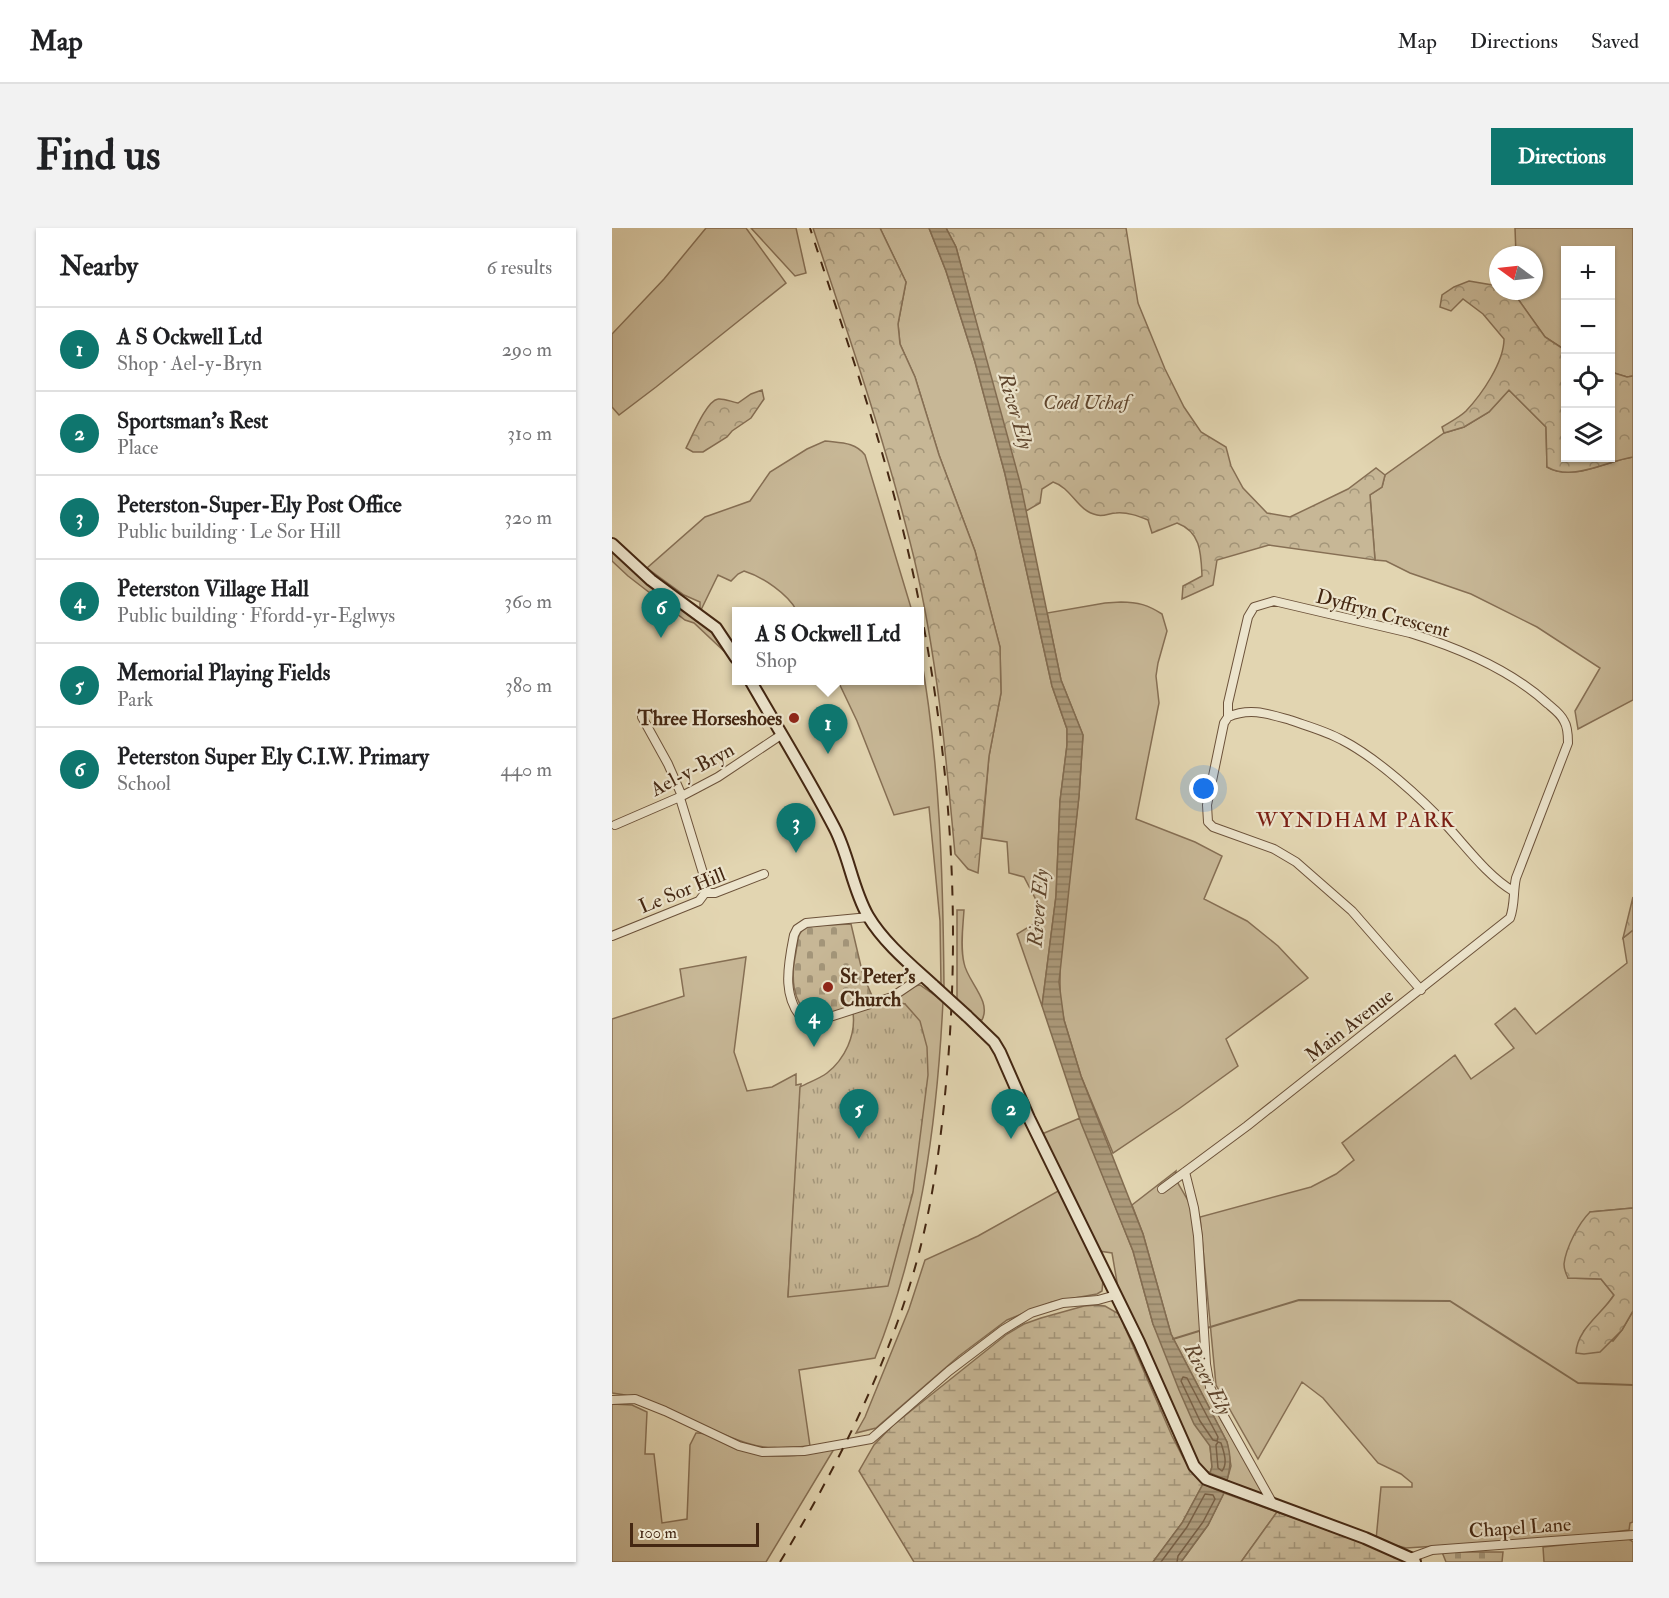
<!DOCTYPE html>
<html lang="en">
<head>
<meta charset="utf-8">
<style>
	:root { --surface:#fff; --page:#f2f2f2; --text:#202124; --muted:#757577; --line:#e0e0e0; --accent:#0f766e }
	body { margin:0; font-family:"IM FELL Double Pica",serif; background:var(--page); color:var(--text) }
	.controls { position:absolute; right:18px; top:18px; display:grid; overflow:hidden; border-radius:0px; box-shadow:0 2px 4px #0004 }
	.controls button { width:54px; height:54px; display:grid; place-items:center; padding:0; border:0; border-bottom:2px solid var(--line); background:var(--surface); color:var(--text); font:30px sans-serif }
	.compass { position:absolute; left:877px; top:18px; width:54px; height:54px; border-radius:50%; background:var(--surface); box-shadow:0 2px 4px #0004; rotate:285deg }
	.scale { position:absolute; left:18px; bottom:15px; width:129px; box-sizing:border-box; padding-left:6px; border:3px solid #442712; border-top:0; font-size:16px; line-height:21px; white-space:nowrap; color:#442712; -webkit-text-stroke:4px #ece4cc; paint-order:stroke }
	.you { position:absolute; left:592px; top:561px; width:21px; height:21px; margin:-15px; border:4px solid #fff; border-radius:50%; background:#1a73e8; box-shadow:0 0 0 9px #1a73e833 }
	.badge { display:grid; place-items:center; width:39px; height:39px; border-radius:50%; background:var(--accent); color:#fff; font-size:20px; font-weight:700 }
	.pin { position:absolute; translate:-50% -50px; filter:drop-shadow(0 2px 3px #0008) }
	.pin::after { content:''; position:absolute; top:32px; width:21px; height:18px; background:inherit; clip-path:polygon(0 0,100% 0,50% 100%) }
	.popup { position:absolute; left:120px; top:379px; width:192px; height:78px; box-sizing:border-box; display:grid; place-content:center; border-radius:0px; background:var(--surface); filter:drop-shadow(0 2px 4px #0005); font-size:20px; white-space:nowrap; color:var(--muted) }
	.popup b { font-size:22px; color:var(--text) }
	.popup::after { content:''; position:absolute; left:50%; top:100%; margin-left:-12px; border:12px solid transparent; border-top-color:var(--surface) }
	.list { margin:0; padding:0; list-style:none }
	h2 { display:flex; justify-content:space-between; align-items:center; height:78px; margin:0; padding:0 24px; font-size:26px }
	h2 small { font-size:20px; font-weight:400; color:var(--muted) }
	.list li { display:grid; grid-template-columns:39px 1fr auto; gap:18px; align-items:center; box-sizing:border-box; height:84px; padding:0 24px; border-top:2px solid var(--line) }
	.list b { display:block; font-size:22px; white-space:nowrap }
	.list p { margin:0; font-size:20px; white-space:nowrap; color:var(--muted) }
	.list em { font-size:20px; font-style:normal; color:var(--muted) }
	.icon { flex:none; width:33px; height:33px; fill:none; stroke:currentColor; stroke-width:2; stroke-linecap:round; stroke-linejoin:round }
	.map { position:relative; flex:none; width:1021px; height:1334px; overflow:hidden; border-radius:0px }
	header { display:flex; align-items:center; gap:36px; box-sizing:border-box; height:84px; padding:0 30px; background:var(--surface); border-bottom:2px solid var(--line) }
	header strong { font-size:28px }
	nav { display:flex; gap:33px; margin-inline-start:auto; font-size:21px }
	.intro { display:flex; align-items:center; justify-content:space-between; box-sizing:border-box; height:144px; padding:0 36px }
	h1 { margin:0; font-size:42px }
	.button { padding:15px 27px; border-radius:0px; background:var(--accent); color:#fff; font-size:21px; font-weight:700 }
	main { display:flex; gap:36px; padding:0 36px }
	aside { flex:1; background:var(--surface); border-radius:0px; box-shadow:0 2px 4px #0004 }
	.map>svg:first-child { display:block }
	.grass { fill:#c7b796; stroke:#866f54; stroke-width:1.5 }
	.forest { fill:url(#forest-crowns); stroke:#866f54; stroke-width:1.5 }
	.wetland { fill:url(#wetland-marsh); stroke:#866f54; stroke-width:1.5 }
	.cemetery { fill:url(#cemetery-stones); stroke:#866f54; stroke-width:1.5 }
	.park { fill:url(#park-tufts); stroke:#866f54; stroke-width:1.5 }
	.water { fill:url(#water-rules); stroke:#826c51; stroke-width:1.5 }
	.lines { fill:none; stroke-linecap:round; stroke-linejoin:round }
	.shore { stroke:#786046; stroke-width:1.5 }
	.stream { stroke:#826c51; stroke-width:2 }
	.street-casing { stroke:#6c523a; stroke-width:10 }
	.secondary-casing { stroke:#442712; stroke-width:14 }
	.street { stroke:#ece4cc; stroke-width:8 }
	.secondary { stroke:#ece4cc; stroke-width:10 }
	.rail { stroke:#442712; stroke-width:2; stroke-dasharray:10 10; stroke-linecap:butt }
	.secondary-bridge-casing { stroke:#442712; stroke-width:14; stroke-linecap:butt }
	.secondary-bridge { stroke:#ece4cc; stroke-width:10 }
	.poi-dot { fill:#8f2418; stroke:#ece4cc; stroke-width:2 }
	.labels { text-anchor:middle; stroke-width:4.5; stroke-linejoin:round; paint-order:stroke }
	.park-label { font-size:20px; font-style:italic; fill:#5e442c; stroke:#ece4cc }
	.street-label { font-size:20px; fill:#442712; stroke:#ece4cc }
	.poi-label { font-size:20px; font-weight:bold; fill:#442712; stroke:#ece4cc; text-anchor:end }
	.water-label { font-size:21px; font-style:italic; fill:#5e442c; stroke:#ece4cc }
	.neighbourhood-label { font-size:21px; letter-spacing:1.5px; fill:#7a1f14; stroke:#ece4cc }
</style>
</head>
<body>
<header>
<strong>Map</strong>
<nav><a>Map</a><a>Directions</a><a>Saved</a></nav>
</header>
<div class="intro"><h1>Find us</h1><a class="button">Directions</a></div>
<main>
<aside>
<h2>Nearby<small>6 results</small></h2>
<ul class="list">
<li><span class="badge">1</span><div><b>A S Ockwell Ltd</b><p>Shop · Ael-y-Bryn</p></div><em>290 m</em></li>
<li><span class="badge">2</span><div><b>Sportsman's Rest</b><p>Place</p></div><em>310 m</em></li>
<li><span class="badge">3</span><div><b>Peterston-Super-Ely Post Office</b><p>Public building · Le Sor Hill</p></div><em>320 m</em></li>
<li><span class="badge">4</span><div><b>Peterston Village Hall</b><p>Public building · Ffordd-yr-Eglwys</p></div><em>360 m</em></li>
<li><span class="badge">5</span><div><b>Memorial Playing Fields</b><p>Park</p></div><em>380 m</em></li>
<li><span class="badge">6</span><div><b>Peterston Super Ely C.I.W. Primary</b><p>School</p></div><em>440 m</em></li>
</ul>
</aside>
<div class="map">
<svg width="1021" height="1334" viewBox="0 0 1021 1334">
	<defs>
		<pattern id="forest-crowns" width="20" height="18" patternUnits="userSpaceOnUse" patternTransform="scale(1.5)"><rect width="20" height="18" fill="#c7b796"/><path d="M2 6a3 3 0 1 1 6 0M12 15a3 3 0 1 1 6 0" fill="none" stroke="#a39579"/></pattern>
		<pattern id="wetland-marsh" width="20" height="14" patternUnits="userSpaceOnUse" patternTransform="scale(1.5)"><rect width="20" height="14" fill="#c7b796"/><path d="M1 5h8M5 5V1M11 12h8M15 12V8" fill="none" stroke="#a39579"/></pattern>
		<pattern id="cemetery-stones" width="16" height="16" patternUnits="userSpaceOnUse" patternTransform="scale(1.5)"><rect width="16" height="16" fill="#c7b796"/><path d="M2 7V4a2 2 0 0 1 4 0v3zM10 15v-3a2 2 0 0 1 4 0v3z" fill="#a39579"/></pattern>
		<pattern id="park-tufts" width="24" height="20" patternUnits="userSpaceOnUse" patternTransform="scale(1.5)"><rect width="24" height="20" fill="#c7b796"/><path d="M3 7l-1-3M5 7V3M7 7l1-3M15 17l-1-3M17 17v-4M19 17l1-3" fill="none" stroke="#a39579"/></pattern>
		<pattern id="water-rules" width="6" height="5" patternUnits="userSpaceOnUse" patternTransform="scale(1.5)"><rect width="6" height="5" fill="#ac9a7b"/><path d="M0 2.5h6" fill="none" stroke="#8e7e63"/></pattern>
	</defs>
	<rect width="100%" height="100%" fill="#e2d5b1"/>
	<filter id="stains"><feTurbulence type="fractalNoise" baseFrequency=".00333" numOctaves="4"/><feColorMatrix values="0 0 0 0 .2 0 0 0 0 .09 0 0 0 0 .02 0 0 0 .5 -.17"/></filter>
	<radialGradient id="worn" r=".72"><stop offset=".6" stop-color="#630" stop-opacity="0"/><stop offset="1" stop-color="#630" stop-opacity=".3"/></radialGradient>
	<path class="grass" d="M 94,0 L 134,0 L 174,55 L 44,159 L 7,187 L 0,179 L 0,106 L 52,51 Z
		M 139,0 L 184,0 L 194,45 L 183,48 Z
		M 268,0 L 317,0 L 334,43 L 363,134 L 393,246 L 440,458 L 455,501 L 455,517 L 448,573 L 444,668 L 430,778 L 405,706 L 433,689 L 412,649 L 397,645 L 395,614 L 370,610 L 377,528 L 389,465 L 388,419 L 363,323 L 327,227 L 303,149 L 288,116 L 286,96 L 294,54 Z
		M 903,0 L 1021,0 L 1021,148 L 1015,149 L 999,144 L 999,22 L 954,22 L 953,122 L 933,109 L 906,71 L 896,63 L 922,63 L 922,27 L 904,27 Z
		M 897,162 L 934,199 L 935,239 C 961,254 994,233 1021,229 L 1021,472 L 966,501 L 963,483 L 988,440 L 925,399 L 859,366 L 798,345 L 774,333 L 763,332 L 758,267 L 770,259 L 773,247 L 832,205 L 852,199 L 877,184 Z
		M 213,213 C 229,215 243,214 253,227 L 300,383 L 185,383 C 176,366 151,349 132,343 L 126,346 L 119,353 L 106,347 L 88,384 L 88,374 L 72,367 L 35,340 L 93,289 L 138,273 L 158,244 L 195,221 Z
		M 0,321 L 102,404 L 117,423 L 114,425 L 82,395 L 73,392 L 16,348 L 0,333 Z
		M 509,374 C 526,374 536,377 550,386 L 555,403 L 546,435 L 544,448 L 547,475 L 524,591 L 583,614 L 610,628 L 592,671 L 635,693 L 666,718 L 696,750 L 614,811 L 626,838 L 568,880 L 501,925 L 469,848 L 452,792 L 448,769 L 448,732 L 467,568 L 471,507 L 449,452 L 435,385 L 493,375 Z
		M 308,423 C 328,534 331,647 332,759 L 329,757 L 328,693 L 317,579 L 282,587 L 245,493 L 226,453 L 308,452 Z
		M 345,682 L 352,682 C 351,699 348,718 352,735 C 355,753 380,773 370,792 L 365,791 L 345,771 Z
		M 1021,702 L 1021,980 L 978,984 L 956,1050 L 989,1051 L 1002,1067 L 995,1077 L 972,1103 L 1001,1113 L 1010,1102 L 1021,1083 L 1021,1294 L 1018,1295 L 1017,1302 L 963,1309 L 794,1320 L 764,1312 L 769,1259 L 800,1259 L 800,1255 L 789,1246 L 766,1235 L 711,1170 L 690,1154 L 646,1231 L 604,1157 L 588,989 L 699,959 L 724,946 L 742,932 L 730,915 L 843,827 L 859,851 L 902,820 L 883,796 L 903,780 L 924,806 L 1015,735 L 1011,710 Z
		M 134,729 L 122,824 L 135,863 L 160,859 L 184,846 L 184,857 L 189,856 L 176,1069 L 293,776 L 280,773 L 302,758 L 308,757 L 331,773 C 325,896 309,1016 263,1130 L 187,1142 L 198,1218 C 179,1219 157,1222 138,1216 C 90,1202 51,1171 0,1165 L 0,791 L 72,768 L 68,741 Z
		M 468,890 L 521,1023 L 541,1096 L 598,1218 L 600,1239 L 598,1245 L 590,1240 L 574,1211 L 506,1060 L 500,1025 L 487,1023 L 430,906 Z
		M 564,943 L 563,950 L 578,976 L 583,1009 L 596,1162 L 609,1192 L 650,1261 L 651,1266 C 639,1268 627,1258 615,1252 L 619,1238 L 615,1214 L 559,1106 L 531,1006 L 520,977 Z
		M 448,962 L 491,1052 L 490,1063 L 485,1066 L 440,1074 L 395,1092 L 347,1128 L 264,1200 L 244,1205 L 253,1189 L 297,1081 L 313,1032 L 366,1008 Z
		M 0,1176 L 20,1177 L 35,1184 L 33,1226 L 42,1226 L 50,1295 L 75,1291 L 78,1217 L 84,1205 C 98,1204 110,1216 123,1220 C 159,1232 186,1229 222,1221 L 154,1334 L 0,1334 Z
		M 612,1265 L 665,1284 L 629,1334 L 569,1334 L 596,1297 Z
		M 1015,1310 L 1021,1314 L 1021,1334 L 932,1334 L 931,1319 Z"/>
	<path class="forest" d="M 201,0 L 268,0 L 294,54 L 286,96 L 288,116 L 303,149 L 327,227 L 363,323 L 388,419 L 389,465 L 377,528 L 366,645 L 356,641 L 343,626 C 334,527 325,428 302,330 C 275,218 237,109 201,0 Z
		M 334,0 L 514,0 L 526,75 L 553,141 L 572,179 L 589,204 L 614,219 L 619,238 L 631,260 L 655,285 L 678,289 L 736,261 L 764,240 L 773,247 L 770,259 L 758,267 L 763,332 L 657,317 L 605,332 L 601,357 L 570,371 L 571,358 L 590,348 C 589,325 589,304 565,295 L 540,305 L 536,292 C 526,288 516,284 504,285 C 498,285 491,289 485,287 C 465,283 460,260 441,254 L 430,261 L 428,275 L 414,283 L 344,19 Z
		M 857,53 L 886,58 L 886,63 L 896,63 L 906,71 L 933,109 L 953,122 L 954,230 L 999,230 L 999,144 L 1015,149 L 1021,148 L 1021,229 C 994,233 961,254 935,239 L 934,199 L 897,162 L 877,184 L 852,199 L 832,205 L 830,199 C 838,194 848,189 854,183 C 870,166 892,134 892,111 L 871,86 L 851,71 L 839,83 L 828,79 L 830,67 L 842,59 Z
		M 150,162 L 152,171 L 139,190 L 120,203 L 115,209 L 91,224 L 81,224 L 74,220 C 80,209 94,173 106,171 C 111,170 120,174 126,175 L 139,166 Z
		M 1021,669 L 1021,702 L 1011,710 Z
		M 1021,980 L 1021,1083 L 1010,1102 L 988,1124 L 972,1126 L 964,1125 C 965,1101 990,1086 1002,1067 L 989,1051 L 956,1050 C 954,1046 952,1040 952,1036 C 954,1019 967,995 978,984 Z"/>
	<path class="wetland" d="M 485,1077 L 493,1078 L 507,1086 L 560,1208 L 577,1241 L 591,1256 L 570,1295 L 541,1334 L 302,1334 L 247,1243 L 262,1217 L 280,1198 L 395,1106 L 412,1096 L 429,1090 L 472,1078 Z
		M 665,1284 L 732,1307 L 797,1334 L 629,1334 Z"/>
	<path class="cemetery" d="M 239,696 L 251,747 L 261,770 L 225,784 L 199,790 C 179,772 179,748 184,724 C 186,713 185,705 194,698 Z
		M 830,1324 L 891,1324 L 890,1334 L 834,1334 Z"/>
	<path class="park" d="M 280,773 L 293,776 L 308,793 L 315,819 L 316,847 L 301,964 L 276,1058 L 176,1069 L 188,859 C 197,854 207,851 215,845 C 233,831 244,807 241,785 Z"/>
	<path class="water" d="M 317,0 L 334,0 L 344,19 L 409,258 L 449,452 L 471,507 L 467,568 L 447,754 L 452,792 L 469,848 L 531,1006 L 559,1106 L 615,1214 C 619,1228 619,1238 615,1252 L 598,1245 L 600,1239 L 598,1218 L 582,1196 L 567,1162 L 541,1096 L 521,1023 L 469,895 L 430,778 L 444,668 L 448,573 L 455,517 L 455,501 L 440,458 L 393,246 L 363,134 L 334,43 Z
		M 591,1256 L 612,1265 L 596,1297 L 569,1334 L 541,1334 L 570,1295 Z"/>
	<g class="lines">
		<path class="shore" d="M 571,1149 L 575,1150 L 606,1209 L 605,1213 L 601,1212 L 588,1193 L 569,1153 Z
			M 606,1214 L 609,1215 C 612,1224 616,1236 610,1243 L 606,1240 L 604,1217 Z
			M 549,1334 L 575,1299 L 593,1266 L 601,1267 L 603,1271 L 591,1294 L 566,1328 L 565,1334"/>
		<path class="stream" d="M 595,1100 L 687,1072 L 838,1073 L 966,1155 L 1021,1157
			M 561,1111 L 587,1103"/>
		<defs>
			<path id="street" d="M 30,489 L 56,536 L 70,568
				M 616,489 L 612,495 L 595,577 L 596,594 L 601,599 L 662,621 L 684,634 L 740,683 L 809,762
				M 616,489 C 638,479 657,486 678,492 C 695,498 714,503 730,512 C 765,530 809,570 836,599 C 856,621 876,648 901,663
				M 68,570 L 95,658 L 93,665
				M 3,597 L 70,568 L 106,549 L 169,507
				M 257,689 L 194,695 L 185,701 L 182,707 C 176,737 168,773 196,796 L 280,769 L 311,748
				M 0,708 L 87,673 L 93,665 L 103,665 L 152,646
				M 573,944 L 582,980 L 586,1008 L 594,1136 L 598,1159 L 609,1183 L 661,1276
				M 550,961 L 635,898 L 898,690 C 903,677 901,663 904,650 L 956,515 C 956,508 956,499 952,493 C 949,486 942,481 936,476 C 898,441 847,420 798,405 L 662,373 L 642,379 L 636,389 L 616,475 L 616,489
				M 0,1172 L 23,1171 L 53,1183 L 127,1218 L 150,1224 L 192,1223 L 259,1211 L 337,1143 L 391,1102 L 419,1085 L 451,1075 L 486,1072 L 504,1067
				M 798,1330 L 820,1322 L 1021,1307"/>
			<path id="secondary" d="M 0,316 L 39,352 L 104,400 L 124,430
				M 138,452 C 166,501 196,549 222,599 C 237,627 240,660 256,688 C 272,715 299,737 322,758
				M 355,788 L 382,814 L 388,824 L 417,890 L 527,1114 L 582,1238 L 594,1251 L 753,1310 L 798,1330 L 803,1334"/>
		</defs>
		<use href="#street" class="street-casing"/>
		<use href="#secondary" class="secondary-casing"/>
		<use href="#street" class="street"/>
		<use href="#secondary" class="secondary"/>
		<path class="rail" d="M 168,1334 C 226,1238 282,1126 309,1017 C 323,960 330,903 335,845 C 349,687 338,529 307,374 C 282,246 238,123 198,0"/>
		<defs>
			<path id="secondary-bridge" d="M 322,758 L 355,788"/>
		</defs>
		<use href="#secondary-bridge" class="secondary-bridge-casing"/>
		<use href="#secondary-bridge" class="secondary-bridge"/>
	</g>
	<g class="poi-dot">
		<circle cx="182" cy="490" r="6"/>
		<circle cx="216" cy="759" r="6"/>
	</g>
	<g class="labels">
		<g class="park-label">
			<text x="474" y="181">Coed Uchaf</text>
		</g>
		<g class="street-label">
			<text transform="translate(771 385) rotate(15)" y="7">Dyffryn Crescent</text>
			<text transform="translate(80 541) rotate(-28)" y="7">Ael-y-Bryn</text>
			<text transform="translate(70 662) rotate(-22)" y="7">Le Sor Hill</text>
			<text transform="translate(737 797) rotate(-38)" y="7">Main Avenue</text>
			<text transform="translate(908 1299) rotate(-4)" y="7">Chapel Lane</text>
		</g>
		<g class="poi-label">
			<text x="170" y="497">Three Horseshoes</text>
			<text x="228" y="755" text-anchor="start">St Peter's<tspan x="228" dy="23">Church</tspan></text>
		</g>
		<g class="water-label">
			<text transform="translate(404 183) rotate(74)" y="7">River Ely</text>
			<text transform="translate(426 680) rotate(-85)" y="7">River Ely</text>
			<text transform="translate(596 1151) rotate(62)" y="7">River Ely</text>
		</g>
		<g class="neighbourhood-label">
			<text x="744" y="599">WYNDHAM PARK</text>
		</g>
	</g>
	<rect width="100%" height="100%" filter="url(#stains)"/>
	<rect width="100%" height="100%" fill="url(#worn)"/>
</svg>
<div class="controls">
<button>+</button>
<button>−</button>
<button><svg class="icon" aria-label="locate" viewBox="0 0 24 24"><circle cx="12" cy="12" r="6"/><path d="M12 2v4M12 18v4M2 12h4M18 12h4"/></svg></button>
<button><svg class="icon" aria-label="layers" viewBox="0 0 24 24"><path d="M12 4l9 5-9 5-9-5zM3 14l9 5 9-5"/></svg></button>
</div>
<svg class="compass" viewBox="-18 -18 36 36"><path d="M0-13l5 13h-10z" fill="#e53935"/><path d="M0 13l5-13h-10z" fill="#757577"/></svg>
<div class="scale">100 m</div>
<div class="you"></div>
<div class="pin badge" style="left:216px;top:526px">1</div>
<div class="popup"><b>A S Ockwell Ltd</b>Shop</div>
<div class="pin badge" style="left:399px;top:911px">2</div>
<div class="pin badge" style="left:184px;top:625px">3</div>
<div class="pin badge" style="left:202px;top:819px">4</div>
<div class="pin badge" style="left:247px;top:911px">5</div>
<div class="pin badge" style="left:49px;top:410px">6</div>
</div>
</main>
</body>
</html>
